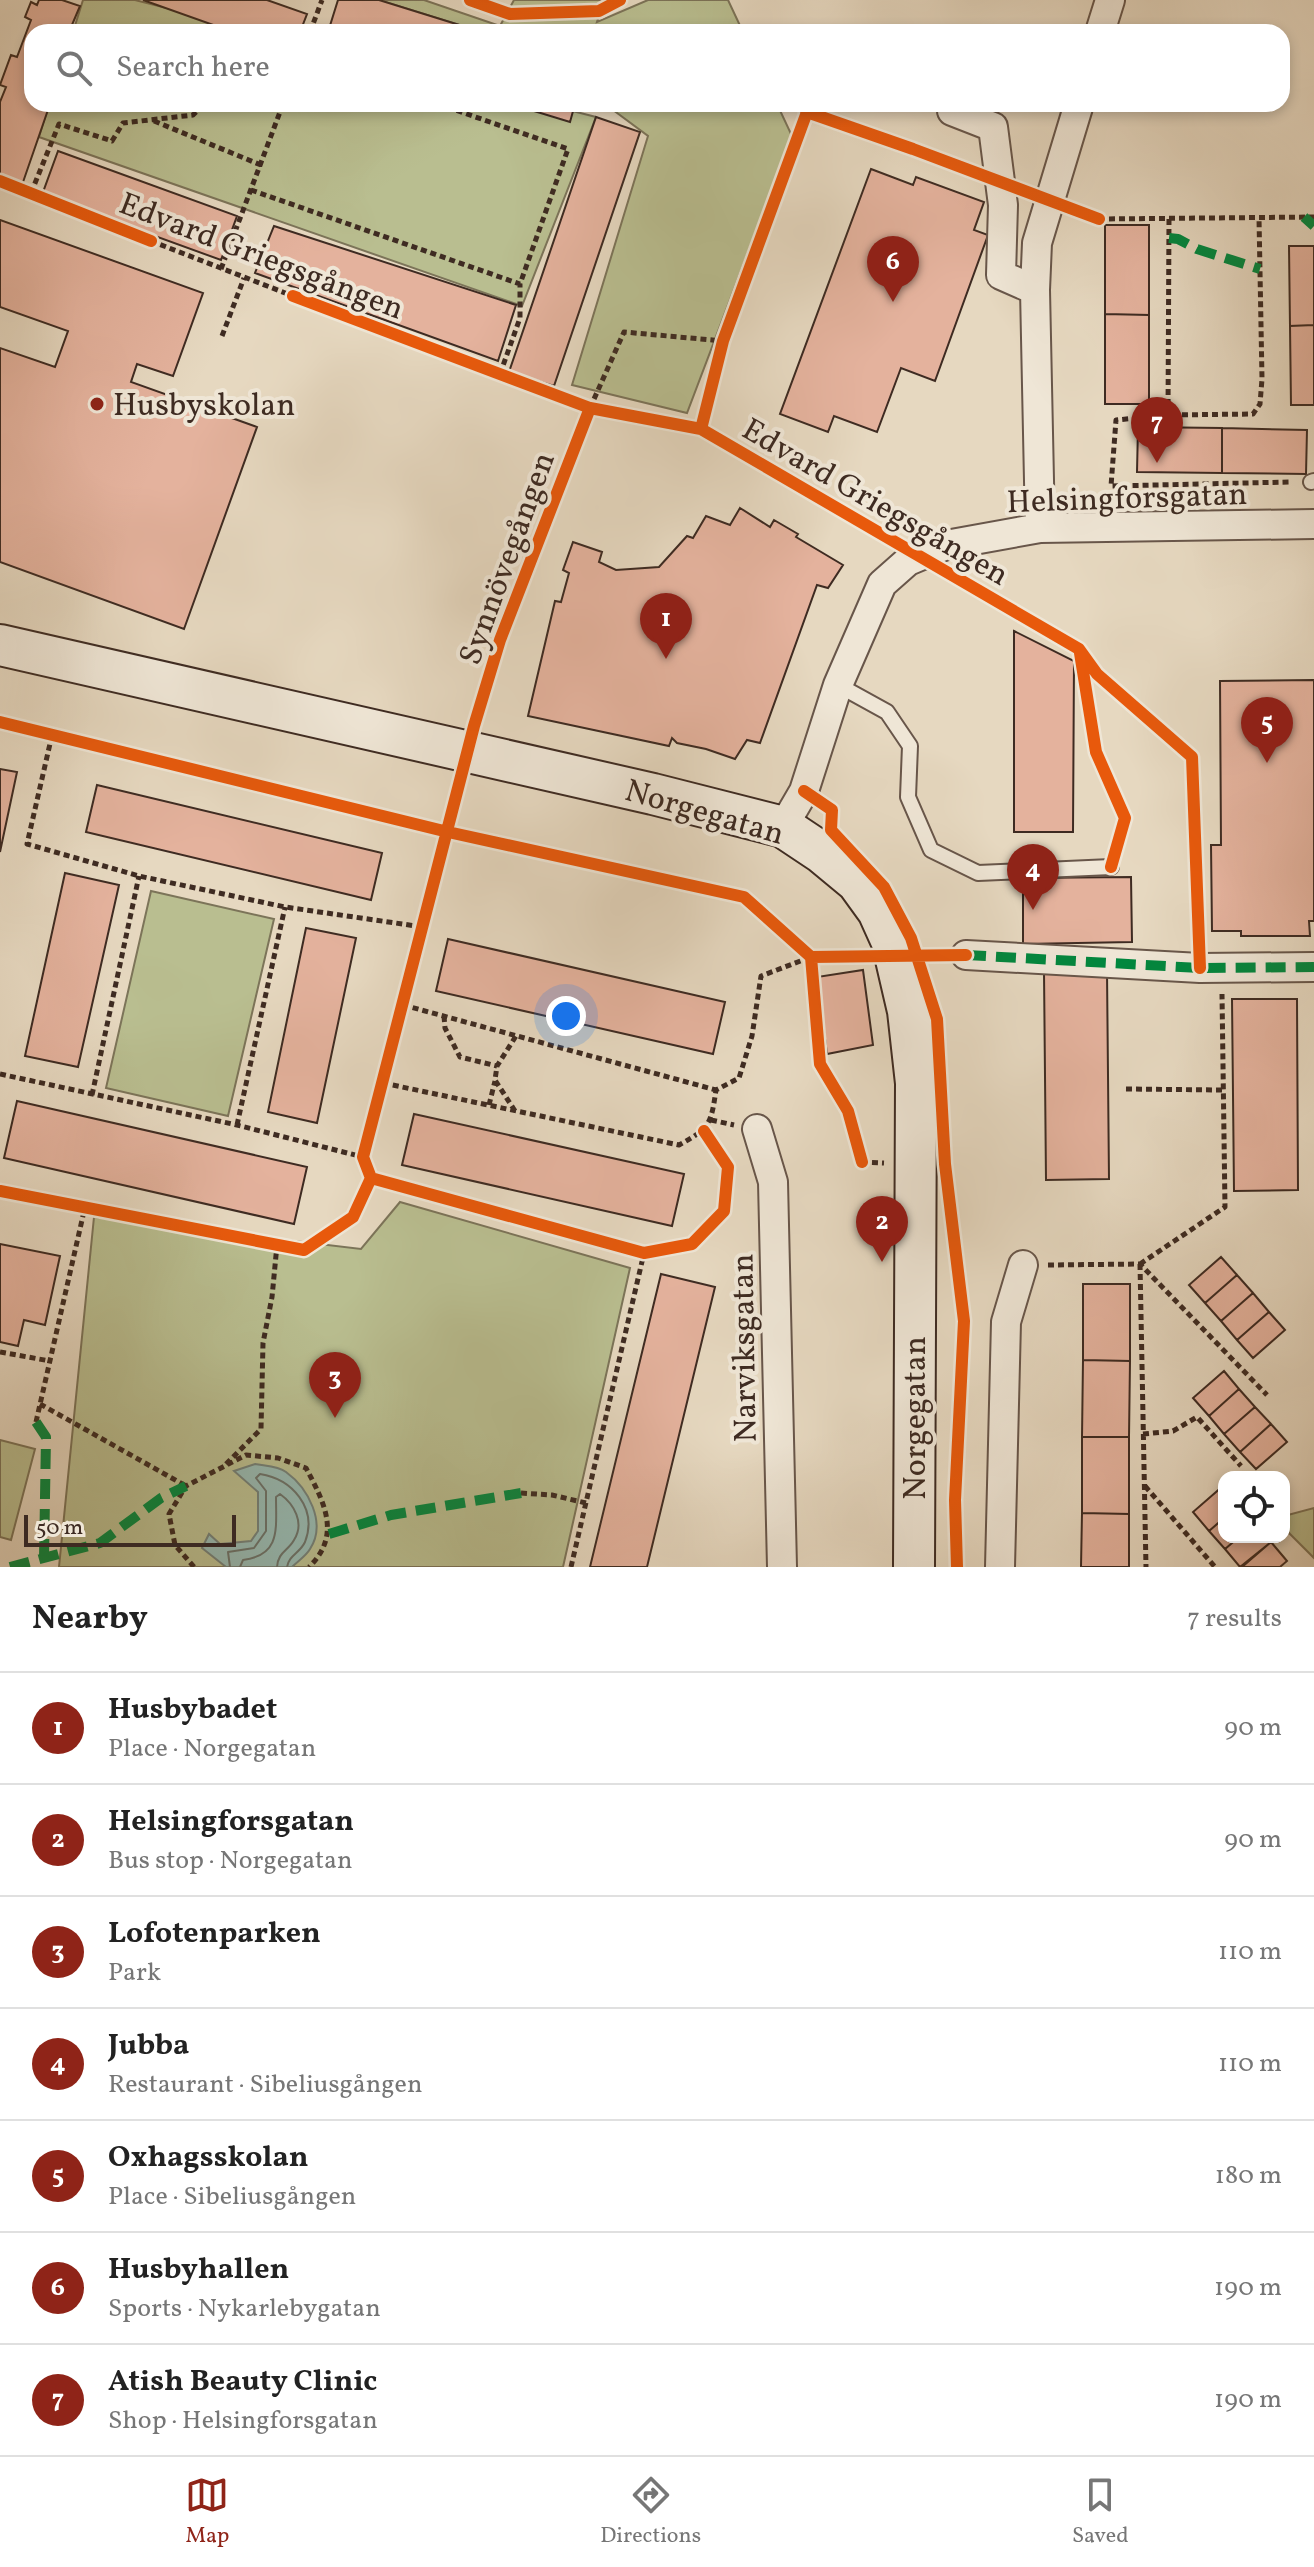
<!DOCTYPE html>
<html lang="en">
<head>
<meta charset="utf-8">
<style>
	:root { --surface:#fff; --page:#f6f6f6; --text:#222; --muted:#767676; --line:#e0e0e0; --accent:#8f2418 }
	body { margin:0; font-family:Vollkorn,serif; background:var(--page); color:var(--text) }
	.controls { position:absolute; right:24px; bottom:24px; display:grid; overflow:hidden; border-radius:16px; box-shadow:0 4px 12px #0003 }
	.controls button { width:72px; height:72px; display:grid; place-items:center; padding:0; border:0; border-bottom:2px solid var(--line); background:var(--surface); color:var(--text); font:40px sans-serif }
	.scale { position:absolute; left:24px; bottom:20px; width:212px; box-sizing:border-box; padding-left:8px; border:4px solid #3e2b22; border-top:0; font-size:22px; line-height:28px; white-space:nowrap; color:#3e2b22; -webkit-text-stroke:6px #efe6d6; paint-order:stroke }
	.you { position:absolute; left:566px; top:1016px; width:28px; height:28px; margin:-20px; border:6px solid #fff; border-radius:50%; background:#1a73e8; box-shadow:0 0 0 12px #1a73e833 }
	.badge { display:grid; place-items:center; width:52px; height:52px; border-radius:50%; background:var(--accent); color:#fff; font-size:26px; font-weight:700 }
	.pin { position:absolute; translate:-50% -66px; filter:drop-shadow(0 2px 4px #0008) }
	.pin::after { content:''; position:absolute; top:42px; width:28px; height:24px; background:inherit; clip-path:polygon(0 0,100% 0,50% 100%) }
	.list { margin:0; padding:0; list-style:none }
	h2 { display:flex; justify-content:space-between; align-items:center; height:104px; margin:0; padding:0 32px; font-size:34px }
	h2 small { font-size:26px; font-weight:400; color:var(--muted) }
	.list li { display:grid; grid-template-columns:52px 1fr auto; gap:24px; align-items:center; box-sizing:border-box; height:112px; padding:0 32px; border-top:2px solid var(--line) }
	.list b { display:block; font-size:30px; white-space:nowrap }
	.list p { margin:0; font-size:26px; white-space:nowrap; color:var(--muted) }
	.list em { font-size:26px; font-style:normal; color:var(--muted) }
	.icon { flex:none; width:44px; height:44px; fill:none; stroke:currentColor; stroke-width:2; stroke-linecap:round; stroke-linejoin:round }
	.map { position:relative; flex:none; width:1314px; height:1567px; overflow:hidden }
	.search { position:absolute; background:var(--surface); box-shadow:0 4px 12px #0003; left:24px; right:24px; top:24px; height:88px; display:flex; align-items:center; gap:20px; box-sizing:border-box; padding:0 28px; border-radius:24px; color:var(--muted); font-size:30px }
	.sheet { height:888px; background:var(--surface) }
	nav { display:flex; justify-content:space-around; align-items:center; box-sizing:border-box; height:112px; border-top:2px solid var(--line); background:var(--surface); font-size:22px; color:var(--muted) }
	nav a { display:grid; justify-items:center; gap:4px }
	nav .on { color:var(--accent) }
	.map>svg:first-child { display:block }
	.green { fill:#b9be90; stroke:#7c7459; stroke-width:2 }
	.water { fill:#96bab3; stroke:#738179; stroke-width:2 }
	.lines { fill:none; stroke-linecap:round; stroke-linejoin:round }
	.shore { stroke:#6a726a; stroke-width:2 }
	.building { fill:#e4b29d; stroke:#3e2b22; stroke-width:2 }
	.lane-casing { stroke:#68564a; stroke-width:18 }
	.street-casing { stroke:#68564a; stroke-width:32 }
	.secondary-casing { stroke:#3e2b22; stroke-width:44 }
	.path { stroke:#3e2b22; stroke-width:5; stroke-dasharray:6 4; stroke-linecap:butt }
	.lane { stroke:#efe6d6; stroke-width:14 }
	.street { stroke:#efe6d6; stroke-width:28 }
	.secondary { stroke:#efe6d6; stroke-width:40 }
	.quiet { stroke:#00873e; stroke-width:10; stroke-dasharray:20 10; stroke-linecap:butt }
	.cycleway-casing { stroke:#efe6d6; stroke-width:17 }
	.cycleway { stroke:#e8590c; stroke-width:12 }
	.poi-dot { fill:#8f2418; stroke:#efe6d6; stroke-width:3 }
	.labels { text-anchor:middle; stroke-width:8; stroke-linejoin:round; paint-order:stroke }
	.street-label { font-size:32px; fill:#3e2b22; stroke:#efe6d6 }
	.poi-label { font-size:32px; fill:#3e2b22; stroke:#efe6d6; text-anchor:start }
</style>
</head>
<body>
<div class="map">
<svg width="1314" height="1567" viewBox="0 0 1314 1567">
	<rect width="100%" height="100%" fill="#e6d8c0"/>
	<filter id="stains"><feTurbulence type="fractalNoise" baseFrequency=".0025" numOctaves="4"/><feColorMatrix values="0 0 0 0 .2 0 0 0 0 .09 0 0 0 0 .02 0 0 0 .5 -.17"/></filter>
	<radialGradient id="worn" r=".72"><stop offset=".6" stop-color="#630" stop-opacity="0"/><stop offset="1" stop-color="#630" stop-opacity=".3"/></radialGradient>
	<path class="green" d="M 83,0 L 135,0 L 261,32 L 73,32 Z
		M 379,0 L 424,0 L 500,26 L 514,0 L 604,0 L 597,22 L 648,0 L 728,0 L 743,32 L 482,32 Z
		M 49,104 L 545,104 L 596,117 L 522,306 L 39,137 Z
		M 605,104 L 777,104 L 792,136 L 687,413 L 572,385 L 648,136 Z
		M 151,891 L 274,919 L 228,1116 L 106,1088 Z
		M 400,1202 L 630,1268 L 563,1567 L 59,1567 L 94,1217 L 361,1249 Z
		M 0,1440 L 35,1449 L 11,1540 L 0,1537 Z
		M 1314,1508 L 1314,1558 L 1284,1528 L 1284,1516 Z"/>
	<path class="water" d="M 255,1464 C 265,1466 278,1466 286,1472 C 308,1488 327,1523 310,1549 C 306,1556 298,1561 292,1567 L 226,1567 L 202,1548 L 209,1534 L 220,1544 L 251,1541 L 258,1531 L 258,1492 L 234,1471 Z"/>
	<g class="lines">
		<path class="shore" d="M 230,1567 L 228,1552 L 254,1548 L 266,1531 L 266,1491 L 256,1478 L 260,1474 C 292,1479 318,1508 305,1542 C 300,1553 289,1555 287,1567
			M 240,1567 L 243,1560 C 281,1555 276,1529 276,1497 L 280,1494 C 294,1504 305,1523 294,1540 C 288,1551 278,1552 277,1567"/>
	</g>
	<path class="building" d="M 39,0 L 62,0 L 80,6 L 69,32 L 32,32 L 32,104 L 50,104 L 22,185 L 0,176 L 0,102 L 6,87 L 0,85 L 11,55 L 17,57 L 31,20 L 25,17 L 31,2 L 37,5 Z
		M 143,0 L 267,0 L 307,14 L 300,32 L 233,32 Z
		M 338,0 L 379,0 L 482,32 L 328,32 Z
		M 511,104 L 575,104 L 570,122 Z
		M 596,117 L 640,132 L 554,386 L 509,372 Z
		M 58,151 L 237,216 L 221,260 L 42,195 Z
		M 871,169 L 913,185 L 916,177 L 984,202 L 974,230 L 988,235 L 935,381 L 901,368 L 877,432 L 834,416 L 828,432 L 780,414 Z
		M 0,220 L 203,293 L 173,376 L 137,364 L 131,382 L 257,427 L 184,629 L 0,562 L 0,348 L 55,367 L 68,331 L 0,307 Z
		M 1105,225 L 1149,225 L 1149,315 L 1105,314 Z
		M 274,226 L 516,305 L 498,361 L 255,273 Z
		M 1289,246 L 1314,246 L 1314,325 L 1290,326 Z
		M 1105,314 L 1149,315 L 1149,404 L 1105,404 Z
		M 1314,325 L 1314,405 L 1291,405 L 1290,326 Z
		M 1138,427 L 1222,428 L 1222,473 L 1137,472 Z
		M 1222,428 L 1307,430 L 1306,474 L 1222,473 Z
		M 740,508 L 770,527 L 774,520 L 798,534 L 796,537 L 843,565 L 828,588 L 817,585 L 760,743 L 747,740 L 735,759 L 706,749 L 677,743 L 672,738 L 669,746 L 528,716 L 555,601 L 561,602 L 569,573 L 563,570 L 573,542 L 602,552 L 599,562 L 616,570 L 659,567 L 687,536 L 693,538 L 706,516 L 730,525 Z
		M 1014,631 L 1074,661 L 1073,832 L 1014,832 Z
		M 1314,680 L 1314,921 L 1309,921 L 1310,936 L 1241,936 L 1241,931 L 1212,931 L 1211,845 L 1221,845 L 1220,681 Z
		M 0,769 L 17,772 L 0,852 Z
		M 97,785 L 382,853 L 371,900 L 86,832 Z
		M 65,873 L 119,885 L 78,1067 L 25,1056 Z
		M 1131,877 L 1132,942 L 1023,944 L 1023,878 Z
		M 306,928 L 356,938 L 317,1123 L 268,1112 Z
		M 448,939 L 725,1002 L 713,1054 L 436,991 Z
		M 863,970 L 873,1045 L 827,1054 L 817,977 Z
		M 1107,971 L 1109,1179 L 1046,1180 L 1044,972 Z
		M 1232,999 L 1297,999 L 1298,1190 L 1234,1191 Z
		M 17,1101 L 307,1167 L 294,1224 L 4,1158 Z
		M 414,1114 L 684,1174 L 672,1226 L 402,1165 Z
		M 0,1244 L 60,1256 L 45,1325 L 24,1320 L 18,1346 L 0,1342 Z
		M 1221,1257 L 1237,1275 L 1205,1303 L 1189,1285 Z
		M 661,1274 L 715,1287 L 647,1567 L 590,1567 Z
		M 1237,1275 L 1253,1293 L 1221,1321 L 1205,1303 Z
		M 1083,1284 L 1130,1284 L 1130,1361 L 1083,1360 Z
		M 1253,1293 L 1269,1312 L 1237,1340 L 1221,1321 Z
		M 1269,1312 L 1285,1330 L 1253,1358 L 1237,1340 Z
		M 1083,1360 L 1130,1361 L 1129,1437 L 1082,1437 Z
		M 1224,1371 L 1239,1389 L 1209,1416 L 1193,1398 Z
		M 1239,1389 L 1255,1407 L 1224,1434 L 1209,1416 Z
		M 1255,1407 L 1271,1424 L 1240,1452 L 1224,1434 Z
		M 1271,1424 L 1287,1442 L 1256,1469 L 1240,1452 Z
		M 1082,1437 L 1129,1437 L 1129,1514 L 1082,1513 Z
		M 1223,1486 L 1224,1518 L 1209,1531 L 1193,1512 Z
		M 1082,1513 L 1129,1514 L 1129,1567 L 1081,1567 Z
		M 1224,1518 L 1224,1537 L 1239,1537 L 1225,1549 L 1209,1531 Z
		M 1239,1537 L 1267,1537 L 1271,1542 L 1240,1567 L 1225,1549 Z
		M 1271,1542 L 1287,1561 L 1280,1567 L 1242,1567 Z"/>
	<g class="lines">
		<defs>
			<path id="lane" d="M 1311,482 L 1314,481
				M 838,685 L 887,712 L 910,746 L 908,797 L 931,850 L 978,873 L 1111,867"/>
			<path id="street" d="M 1100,32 L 1110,0
				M 952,111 L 993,127 L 1003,205 L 1001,275 L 1035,290
				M 1040,528 L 1035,290 L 1037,243 L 1079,104
				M 783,827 L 804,791 L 838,685 L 882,584 L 908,561 L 946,545 L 1040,528 L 1314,524
				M 966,955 L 1200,968 L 1314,967
				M 757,1129 L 773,1182 L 782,1567
				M 1000,1567 L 1006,1322 L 1023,1265"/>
			<path id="secondary" d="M 0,645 L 653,794 L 783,827 L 822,853 L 857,882 L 878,911 L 892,942 L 908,1011 L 916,1083 L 914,1567"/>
		</defs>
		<use href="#lane" class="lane-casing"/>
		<use href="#street" class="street-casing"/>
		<use href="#secondary" class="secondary-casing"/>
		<path class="path" d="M 310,32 L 322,0
			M 154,121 L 261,165
			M 251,190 L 520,284 L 568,149 L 438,104
			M 31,193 L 59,124 L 112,141 L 123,123 L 193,115 L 204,104
			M 1099,219 L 1314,217
			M 1169,219 L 1168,415 L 1253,414 L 1260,404 L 1262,379 L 1259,218
			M 151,241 L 293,296
			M 221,269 L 283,104
			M 222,336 L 244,278
			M 500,374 L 520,318 L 520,284
			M 590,408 L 624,332 L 723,341
			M 1168,415 L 1116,420 L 1111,486 L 1290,482
			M 52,735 L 27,844 L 139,876 L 285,907 L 423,927
			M 403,1005 L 716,1090
			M 444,1016 L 445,1028 L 460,1057 L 497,1066
			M 0,1074 L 237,1125 L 363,1157
			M 383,1083 L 679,1145 C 710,1128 711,1124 716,1090 L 739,1078 L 752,1036 L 761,976 L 811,957
			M 1126,1089 L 1222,1090
			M 92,1095 L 139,876
			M 489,1105 L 495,1081
			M 515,1111 L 495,1080 L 497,1066 L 516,1036
			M 711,1120 L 734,1125
			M 237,1125 L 285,907
			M 862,1162 L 884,1163
			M 1140,1264 L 1225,1207 L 1222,994
			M 1140,1264 L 1146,1567
			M 1048,1265 L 1140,1264 L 1267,1395
			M 0,1352 L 50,1361
			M 40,1404 L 186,1486
			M 36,1422 L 85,1207
			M 1143,1434 L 1173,1431 L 1197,1417 L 1241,1466
			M 226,1464 L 261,1429 L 263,1343 L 272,1297 L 277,1245
			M 1145,1486 L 1215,1567
			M 521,1493 L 552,1495 L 586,1503
			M 194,1567 L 175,1545 L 169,1514 L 186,1486 L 246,1455 L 278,1458 L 306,1468 C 324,1502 342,1535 309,1567
			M 571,1567 L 644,1253"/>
		<use href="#lane" class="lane"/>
		<use href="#street" class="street"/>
		<use href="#secondary" class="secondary"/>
		<path class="quiet" d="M 1304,217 L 1314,226
			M 1169,238 L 1178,239 L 1197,249 L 1260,269
			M 966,955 L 1200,968 L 1314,967
			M 36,1422 L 46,1437 L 44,1558
			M 329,1534 L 391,1515 L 521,1493
			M 10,1567 L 100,1543 L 161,1498 L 186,1486"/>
		<defs>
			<path id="cycleway" d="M 470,0 L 510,14 L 599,11 L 620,0
				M 802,104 L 807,112 L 913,149 L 1099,219
				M 0,181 L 151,241
				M 293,296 L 590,408 L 701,429 L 1079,649 L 1097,674 L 1192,757 L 1200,968
				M 701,429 L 723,341 L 807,112
				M 1080,653 L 1096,752 L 1125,818 L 1111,867
				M 0,722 L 448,832 L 744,897 L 811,957 L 966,955
				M 804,791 L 832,810 L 831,830 L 884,887 L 911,938 L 937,1019 L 945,1164 L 964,1321 L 955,1500 L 957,1567
				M 811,957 L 820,1064 L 848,1111 L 862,1162
				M 371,1178 L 644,1253 L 692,1244 L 724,1211 L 728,1167 L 704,1131
				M 0,1191 L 304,1250 L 353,1217 L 371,1178 L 363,1157 L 474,726 L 500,640 L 590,408"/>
		</defs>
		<use href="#cycleway" class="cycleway-casing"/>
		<use href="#cycleway" class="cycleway"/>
	</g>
	<circle class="poi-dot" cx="97" cy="404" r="8"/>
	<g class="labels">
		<g class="street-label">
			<text transform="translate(262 255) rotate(21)" y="11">Edvard Griegsgången</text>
			<text transform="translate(1127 497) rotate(-2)" y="11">Helsingforsgatan</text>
			<text transform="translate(876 501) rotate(30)" y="11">Edvard Griegsgången</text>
			<text transform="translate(506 558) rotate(-70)" y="11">Synnövegången</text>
			<text transform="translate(705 811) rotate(16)" y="11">Norgegatan</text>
			<text transform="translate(743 1348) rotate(-91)" y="11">Narviksgatan</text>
			<text transform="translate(914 1418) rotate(-90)" y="11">Norgegatan</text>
		</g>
		<g class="poi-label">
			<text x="113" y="415">Husbyskolan</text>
		</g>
	</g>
	<rect width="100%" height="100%" filter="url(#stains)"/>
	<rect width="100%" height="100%" fill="url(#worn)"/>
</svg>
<div class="controls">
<button><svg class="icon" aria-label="locate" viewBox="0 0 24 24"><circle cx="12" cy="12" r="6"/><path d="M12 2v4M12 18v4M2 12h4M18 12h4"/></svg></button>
</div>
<div class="scale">50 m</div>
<div class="you"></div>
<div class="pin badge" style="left:666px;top:659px">1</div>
<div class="pin badge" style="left:882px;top:1262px">2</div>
<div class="pin badge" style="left:335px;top:1418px">3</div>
<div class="pin badge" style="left:1033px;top:910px">4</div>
<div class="pin badge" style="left:1267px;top:763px">5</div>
<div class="pin badge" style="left:893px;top:302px">6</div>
<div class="pin badge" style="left:1157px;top:463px">7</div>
<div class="search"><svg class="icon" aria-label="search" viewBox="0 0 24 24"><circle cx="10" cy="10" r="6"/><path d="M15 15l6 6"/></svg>Search here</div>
</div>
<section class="sheet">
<h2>Nearby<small>7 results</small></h2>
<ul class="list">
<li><span class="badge">1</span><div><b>Husbybadet</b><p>Place · Norgegatan</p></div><em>90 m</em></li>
<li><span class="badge">2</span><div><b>Helsingforsgatan</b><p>Bus stop · Norgegatan</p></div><em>90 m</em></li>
<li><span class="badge">3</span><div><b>Lofotenparken</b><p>Park</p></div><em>110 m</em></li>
<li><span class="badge">4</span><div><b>Jubba</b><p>Restaurant · Sibeliusgången</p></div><em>110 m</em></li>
<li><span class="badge">5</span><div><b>Oxhagsskolan</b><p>Place · Sibeliusgången</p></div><em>180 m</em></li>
<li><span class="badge">6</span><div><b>Husbyhallen</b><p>Sports · Nykarlebygatan</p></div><em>190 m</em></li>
<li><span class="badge">7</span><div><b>Atish Beauty Clinic</b><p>Shop · Helsingforsgatan</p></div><em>190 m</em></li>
</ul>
</section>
<nav>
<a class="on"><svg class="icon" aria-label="map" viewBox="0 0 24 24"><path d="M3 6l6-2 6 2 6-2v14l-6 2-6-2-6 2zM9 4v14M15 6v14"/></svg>Map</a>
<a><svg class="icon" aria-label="directions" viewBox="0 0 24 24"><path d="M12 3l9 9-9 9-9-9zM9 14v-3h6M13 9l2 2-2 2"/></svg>Directions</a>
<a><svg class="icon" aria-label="saved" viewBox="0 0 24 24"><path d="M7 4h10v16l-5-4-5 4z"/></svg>Saved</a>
</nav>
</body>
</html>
